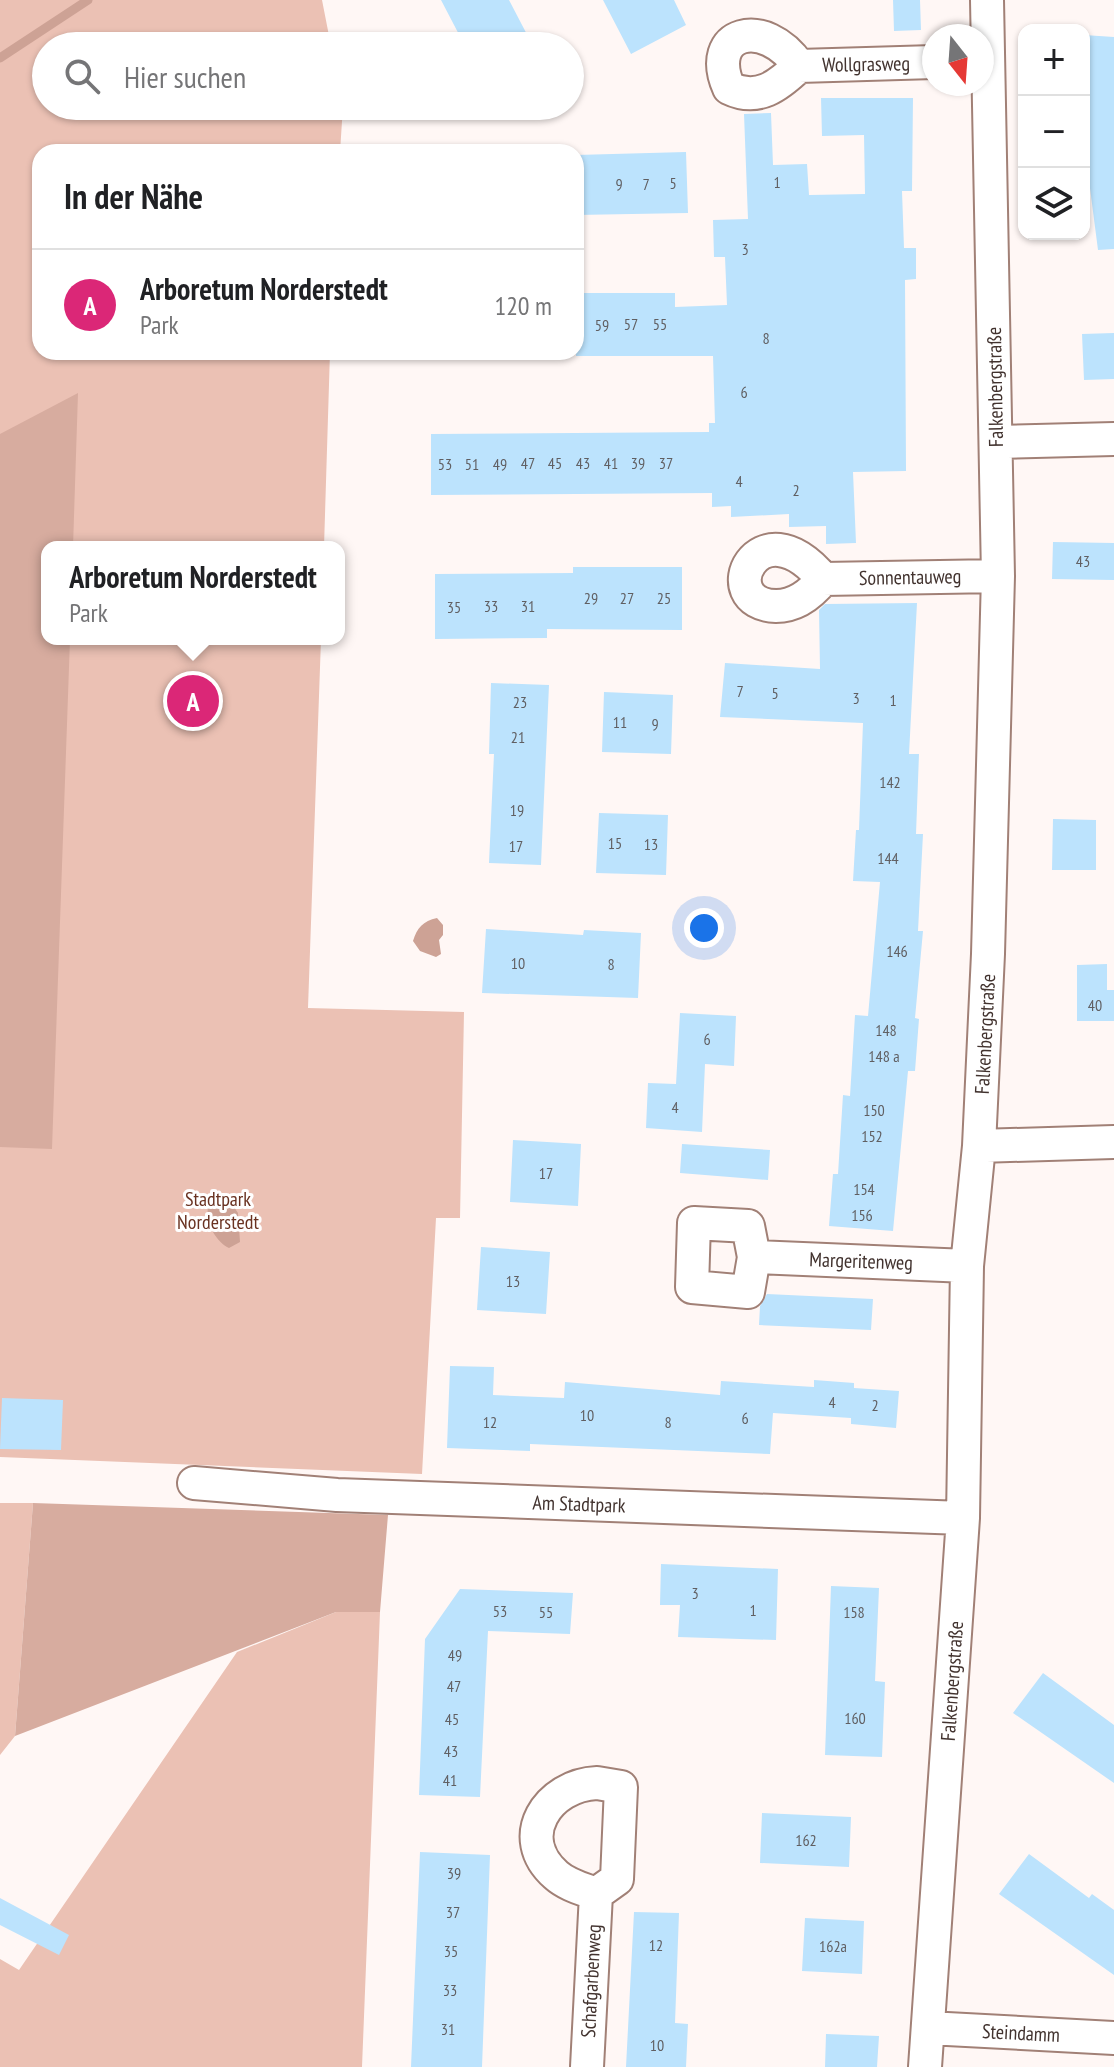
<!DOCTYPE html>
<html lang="de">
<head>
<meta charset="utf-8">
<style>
	:root { --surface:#fff; --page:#f2f2f2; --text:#202124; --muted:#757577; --line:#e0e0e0; --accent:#db2777 }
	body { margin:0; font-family:"PT Sans Narrow",sans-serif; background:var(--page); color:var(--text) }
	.controls { position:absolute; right:24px; top:24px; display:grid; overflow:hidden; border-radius:16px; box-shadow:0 2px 6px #0004 }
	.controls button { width:72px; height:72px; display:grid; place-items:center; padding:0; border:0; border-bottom:2px solid var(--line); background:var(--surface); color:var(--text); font:40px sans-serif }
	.compass { position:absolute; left:922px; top:24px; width:72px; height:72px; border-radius:50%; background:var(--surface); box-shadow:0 2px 6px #0004; rotate:163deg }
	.you { position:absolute; left:704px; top:928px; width:28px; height:28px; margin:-20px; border:6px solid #fff; border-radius:50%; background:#1a73e8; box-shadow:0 0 0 12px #1a73e833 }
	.badge { display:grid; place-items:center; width:52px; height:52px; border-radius:50%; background:var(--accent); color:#fff; font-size:26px; font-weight:700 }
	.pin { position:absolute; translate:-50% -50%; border:4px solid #fff; box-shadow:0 2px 8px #0006 }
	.popup { position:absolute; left:41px; top:541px; width:304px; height:104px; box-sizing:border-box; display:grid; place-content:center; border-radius:16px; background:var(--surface); filter:drop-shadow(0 2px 6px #0005); font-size:26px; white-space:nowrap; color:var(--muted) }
	.popup b { font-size:30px; color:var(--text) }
	.popup::after { content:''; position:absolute; left:50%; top:100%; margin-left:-16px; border:16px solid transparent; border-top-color:var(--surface) }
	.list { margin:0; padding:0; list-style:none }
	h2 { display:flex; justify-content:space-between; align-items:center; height:104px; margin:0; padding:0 32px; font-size:34px }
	h2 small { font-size:26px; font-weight:400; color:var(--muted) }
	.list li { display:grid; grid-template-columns:52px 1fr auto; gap:24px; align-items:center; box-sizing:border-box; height:112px; padding:0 32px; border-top:2px solid var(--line) }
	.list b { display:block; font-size:30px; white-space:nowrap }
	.list p { margin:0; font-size:26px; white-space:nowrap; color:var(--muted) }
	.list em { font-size:26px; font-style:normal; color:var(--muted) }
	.icon { flex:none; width:44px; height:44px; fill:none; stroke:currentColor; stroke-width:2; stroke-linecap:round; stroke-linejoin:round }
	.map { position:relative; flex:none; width:1114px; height:2067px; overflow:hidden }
	.search { position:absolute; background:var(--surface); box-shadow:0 2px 6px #0004; left:32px; top:32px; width:552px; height:88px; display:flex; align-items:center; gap:20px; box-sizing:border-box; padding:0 28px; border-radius:44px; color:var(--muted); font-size:30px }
	.panel { position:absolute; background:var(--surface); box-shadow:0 2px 6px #0004; left:32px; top:144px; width:552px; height:216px; border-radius:24px }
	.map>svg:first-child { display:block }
	.green { fill:#ebc1b4 }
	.forest { fill:#d7ac9f }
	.water { fill:#cda295 }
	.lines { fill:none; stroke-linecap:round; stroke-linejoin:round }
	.stream { stroke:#cda295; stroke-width:9 }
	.building { fill:#bce3fd }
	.minor-casing { stroke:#a18076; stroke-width:36 }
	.minor { stroke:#fff; stroke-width:32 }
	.labels { text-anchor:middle; stroke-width:6; stroke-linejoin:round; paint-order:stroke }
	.number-label { font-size:16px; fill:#605f62 }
	.street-label { font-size:20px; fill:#42332f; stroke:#fff }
	.park-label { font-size:20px; fill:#693221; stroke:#fff }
</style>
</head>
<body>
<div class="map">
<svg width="1114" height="2067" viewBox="0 0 1114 2067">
	<rect width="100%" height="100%" fill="#fff7f5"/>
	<path class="green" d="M 0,0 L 322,0 L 331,46 L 46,46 L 46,106 L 343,106 L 340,152 L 40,152 L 40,352 L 330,352 L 324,547 L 47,547 L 47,639 L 321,639 L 308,1008 L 464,1012 L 460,1218 L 436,1218 L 422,1474 L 0,1457 Z
		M 0,1503 L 33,1503 L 15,1736 L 0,1755 Z
		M 336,1612 L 380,1612 L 362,2067 L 0,2067 L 0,1959 L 19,1970 L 237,1652 Z"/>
	<path class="forest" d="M 78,393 L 73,547 L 47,547 L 47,639 L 70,639 L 52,1149 L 0,1147 L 0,434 Z
		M 33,1503 L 388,1515 L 380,1612 L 336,1612 L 15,1736 Z"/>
	<path class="water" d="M 437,918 L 443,925 L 443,935 L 439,940 L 441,954 L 436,957 L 420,951 L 413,941 C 417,928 423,921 437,918 Z
		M 219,1198 L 230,1201 L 238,1213 L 240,1242 L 229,1248 C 213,1240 204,1218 209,1201 Z"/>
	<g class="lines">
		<path class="stream" d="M 0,58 L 88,0"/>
	</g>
	<path class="building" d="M 441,0 L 509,0 L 533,46 L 465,46 Z
		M 603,0 L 674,0 L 686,25 L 631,54 Z
		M 893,0 L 920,0 L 921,30 L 894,31 Z
		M 1084,35 L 1114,37 L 1114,249 L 1098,250 L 1087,165 L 1084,165 Z
		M 821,98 L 913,98 L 912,191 L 902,191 L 904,248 L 916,248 L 916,279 L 905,280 L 906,471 L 853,472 L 856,543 L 826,544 L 826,526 L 789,527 L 789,514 L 731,517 L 731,506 L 712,507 L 712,493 L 431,495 L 431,434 L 709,432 L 709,423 L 715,423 L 713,356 L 576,356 L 576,293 L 675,293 L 675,307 L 727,305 L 725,257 L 714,257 L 713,220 L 748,219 L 744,114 L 771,113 L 773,165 L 807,164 L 809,195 L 865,194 L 864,135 L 822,136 Z
		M 686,152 L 688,213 L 576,215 L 576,155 Z
		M 1114,333 L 1114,379 L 1084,380 L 1082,334 Z
		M 1053,542 L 1114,543 L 1114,580 L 1052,579 Z
		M 573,567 L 682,567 L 682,630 L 547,629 L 547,638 L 435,639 L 435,574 L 573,573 Z
		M 917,603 L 909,754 L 919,754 L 916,834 L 923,834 L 918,931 L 923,931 L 915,1018 L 919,1019 L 915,1071 L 908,1071 L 893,1231 L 829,1226 L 833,1174 L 838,1174 L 843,1095 L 850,1096 L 855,1015 L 868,1016 L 880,882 L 853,881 L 856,830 L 859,830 L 863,723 L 720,717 L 725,663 L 820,669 L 819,610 L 825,604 Z
		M 491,683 L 549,685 L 541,865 L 489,863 L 494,754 L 489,754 Z
		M 604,692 L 673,695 L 671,754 L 602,752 Z
		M 599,813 L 668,815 L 666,875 L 596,873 Z
		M 1053,819 L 1096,820 L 1096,870 L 1052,870 Z
		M 486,929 L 583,935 L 584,930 L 641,933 L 638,998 L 482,993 Z
		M 1107,964 L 1107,990 L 1114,990 L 1114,1021 L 1077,1021 L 1077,965 Z
		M 680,1013 L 736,1016 L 734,1066 L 705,1064 L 702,1132 L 646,1128 L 648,1083 L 676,1084 Z
		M 513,1140 L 581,1144 L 578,1206 L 510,1202 Z
		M 682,1144 L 770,1150 L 768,1180 L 680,1173 Z
		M 481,1247 L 550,1252 L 546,1314 L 477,1310 Z
		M 767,1294 L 873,1299 L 871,1330 L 759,1325 L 760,1306 Z
		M 450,1366 L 494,1367 L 493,1395 L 564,1398 L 565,1382 L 720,1395 L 721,1381 L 814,1387 L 814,1380 L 854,1383 L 854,1388 L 899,1391 L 896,1428 L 851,1424 L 851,1418 L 773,1413 L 770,1454 L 530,1444 L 530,1451 L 447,1448 Z
		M 2,1398 L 63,1400 L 61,1450 L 0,1449 Z
		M 661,1564 L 778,1569 L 776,1640 L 678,1637 L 680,1605 L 660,1605 Z
		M 831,1586 L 879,1588 L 875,1681 L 885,1682 L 882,1757 L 825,1755 Z
		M 460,1589 L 573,1593 L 570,1634 L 488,1631 L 480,1797 L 419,1795 L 425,1639 Z
		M 1043,1673 L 1114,1725 L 1114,1783 L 1013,1713 Z
		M 762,1813 L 851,1817 L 849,1867 L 760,1863 Z
		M 420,1852 L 490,1855 L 482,2067 L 411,2067 Z
		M 1029,1854 L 1089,1898 L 1092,1894 L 1114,1910 L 1114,1975 L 999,1894 Z
		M 0,1898 L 69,1935 L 59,1955 L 0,1925 Z
		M 634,1912 L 679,1913 L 675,2023 L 688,2024 L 686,2067 L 626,2067 Z
		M 805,1918 L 864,1921 L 862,1974 L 802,1971 Z
		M 826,2034 L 879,2036 L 877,2067 L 825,2067 Z"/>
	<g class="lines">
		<defs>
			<path id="minor" d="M 799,66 C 764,15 704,32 729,88 C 758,102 778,86 799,66 L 934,62
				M 996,442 L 1114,439
				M 823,579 C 758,501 711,604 776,606 C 796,606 811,594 823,579 L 998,576
				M 979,1146 L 1114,1142
				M 754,1257 L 748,1226 L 694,1223 L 692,1287 L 748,1292 L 754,1257 L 967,1266
				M 194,1483 L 337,1495 L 963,1518
				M 597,1783 L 621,1787 L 617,1879 L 596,1894 C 583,1889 567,1885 556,1875 C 513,1837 548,1785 597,1783 Z
				M 928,2028 L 1114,2038
				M 587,2067 L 596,1894
				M 925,2067 L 963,1518 L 967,1266 L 979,1146 L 988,954 L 998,576 L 987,0"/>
		</defs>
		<use href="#minor" class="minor-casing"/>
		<use href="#minor" class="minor"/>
	</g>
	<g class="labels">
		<g class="number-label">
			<text x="777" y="188">1</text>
			<text x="673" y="189">5</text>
			<text x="619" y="190">9</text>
			<text x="646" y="190">7</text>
			<text x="745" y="255">3</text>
			<text x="631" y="330">57</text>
			<text x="660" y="330">55</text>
			<text x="602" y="331">59</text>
			<text x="766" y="344">8</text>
			<text x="744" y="398">6</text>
			<text x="528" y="469">47</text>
			<text x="555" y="469">45</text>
			<text x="583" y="469">43</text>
			<text x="611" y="469">41</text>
			<text x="638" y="469">39</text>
			<text x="666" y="469">37</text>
			<text x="445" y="470">53</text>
			<text x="472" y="470">51</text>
			<text x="500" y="470">49</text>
			<text x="739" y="487">4</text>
			<text x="796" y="496">2</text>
			<text x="1083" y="567">43</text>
			<text x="591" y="604">29</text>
			<text x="627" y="604">27</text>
			<text x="664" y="604">25</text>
			<text x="491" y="612">33</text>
			<text x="528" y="612">31</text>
			<text x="454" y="613">35</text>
			<text x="740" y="697">7</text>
			<text x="775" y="699">5</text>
			<text x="856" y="704">3</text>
			<text x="893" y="706">1</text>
			<text x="520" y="708">23</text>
			<text x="620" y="728">11</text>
			<text x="655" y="730">9</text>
			<text x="518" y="743">21</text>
			<text x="890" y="788">142</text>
			<text x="517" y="816">19</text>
			<text x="615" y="849">15</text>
			<text x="651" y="850">13</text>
			<text x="516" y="852">17</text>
			<text x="888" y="864">144</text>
			<text x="897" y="957">146</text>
			<text x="518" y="969">10</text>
			<text x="611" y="970">8</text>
			<text x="1095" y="1011">40</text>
			<text x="886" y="1036">148</text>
			<text x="707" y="1045">6</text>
			<text x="884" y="1062">148 a</text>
			<text x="675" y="1113">4</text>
			<text x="874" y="1116">150</text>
			<text x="872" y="1142">152</text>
			<text x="546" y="1179">17</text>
			<text x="864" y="1195">154</text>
			<text x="862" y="1221">156</text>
			<text x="513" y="1287">13</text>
			<text x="832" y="1408">4</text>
			<text x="875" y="1411">2</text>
			<text x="587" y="1421">10</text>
			<text x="745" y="1424">6</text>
			<text x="490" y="1428">12</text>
			<text x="668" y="1428">8</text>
			<text x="695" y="1599">3</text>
			<text x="753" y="1616">1</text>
			<text x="500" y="1617">53</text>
			<text x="546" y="1618">55</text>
			<text x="854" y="1618">158</text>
			<text x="455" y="1661">49</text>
			<text x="454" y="1692">47</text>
			<text x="855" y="1724">160</text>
			<text x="452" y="1725">45</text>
			<text x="451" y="1757">43</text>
			<text x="450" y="1786">41</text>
			<text x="806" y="1846">162</text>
			<text x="454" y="1879">39</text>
			<text x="453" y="1918">37</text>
			<text x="656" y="1951">12</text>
			<text x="833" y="1952">162a</text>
			<text x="451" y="1957">35</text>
			<text x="450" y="1996">33</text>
			<text x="448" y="2035">31</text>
			<text x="657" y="2051">10</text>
		</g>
		<g class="street-label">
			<text transform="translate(866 64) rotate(-1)" y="7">Wollgrasweg</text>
			<text transform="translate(995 387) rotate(-91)" y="7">Falkenbergstraße</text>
			<text transform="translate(910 577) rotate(-1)" y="7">Sonnentauweg</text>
			<text transform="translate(985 1034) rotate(-87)" y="7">Falkenbergstraße</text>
			<text transform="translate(861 1261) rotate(2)" y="7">Margeritenweg</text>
			<text transform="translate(579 1504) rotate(2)" y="7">Am Stadtpark</text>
			<text transform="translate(952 1681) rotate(-86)" y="7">Falkenbergstraße</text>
			<text transform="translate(591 1981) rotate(-87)" y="7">Schafgarbenweg</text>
			<text transform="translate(1021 2033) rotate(3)" y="7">Steindamm</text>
		</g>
		<g class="park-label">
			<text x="218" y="1206">Stadtpark<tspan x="218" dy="23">Norderstedt</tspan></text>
		</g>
	</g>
</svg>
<div class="controls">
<button>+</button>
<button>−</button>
<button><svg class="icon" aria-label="layers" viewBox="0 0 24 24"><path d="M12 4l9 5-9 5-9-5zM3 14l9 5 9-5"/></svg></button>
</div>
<svg class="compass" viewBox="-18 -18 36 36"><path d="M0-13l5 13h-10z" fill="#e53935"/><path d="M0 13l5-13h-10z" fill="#757577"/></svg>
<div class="you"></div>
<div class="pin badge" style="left:193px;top:701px">A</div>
<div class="popup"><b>Arboretum Norderstedt</b>Park</div>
<div class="search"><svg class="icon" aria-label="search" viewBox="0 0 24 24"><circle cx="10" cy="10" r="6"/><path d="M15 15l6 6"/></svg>Hier suchen</div>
<section class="panel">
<h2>In der Nähe<small></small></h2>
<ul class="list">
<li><span class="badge">A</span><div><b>Arboretum Norderstedt</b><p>Park</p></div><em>120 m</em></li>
</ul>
</section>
</div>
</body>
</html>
